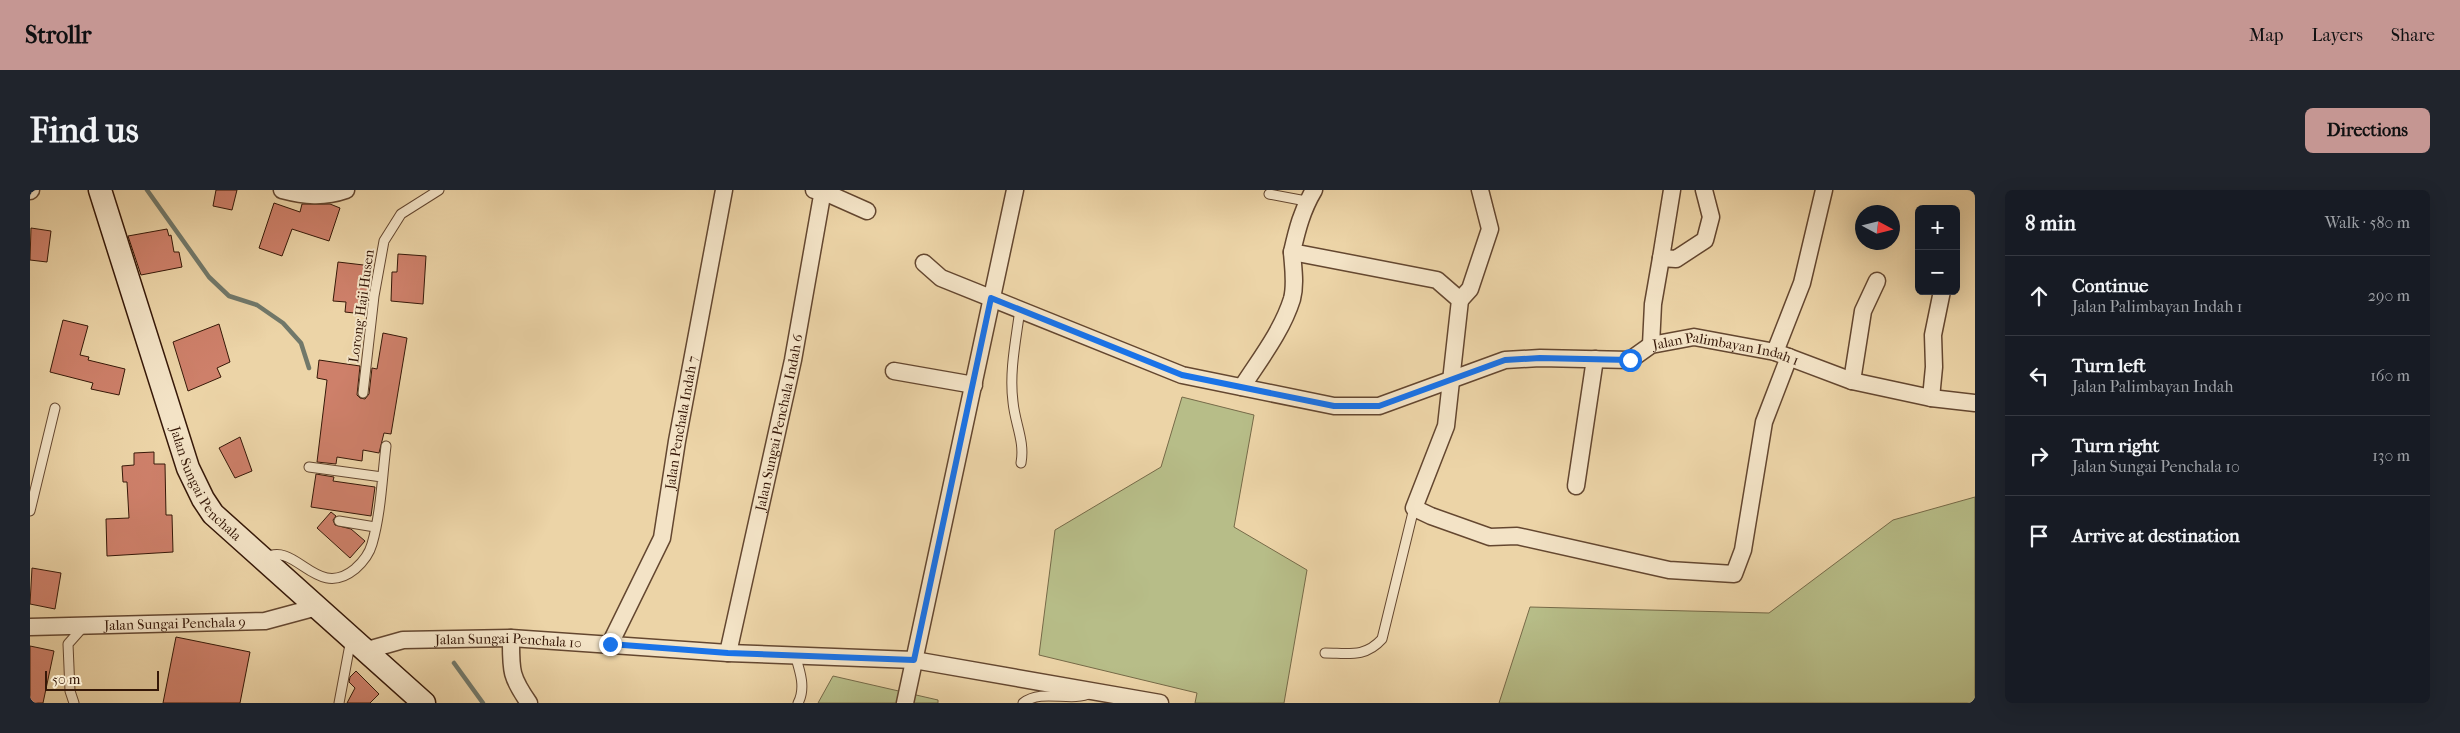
<!DOCTYPE html>
<html lang="en">
<head>
<meta charset="utf-8">
<style>
	:root { --surface:#171b24; --page:#20242c; --text:#f1f3f6; --muted:#9ea1a6; --line:#363941; --accent:#c59692 }
	body { margin:0; font-family:"IM FELL French Canon",serif; background:var(--page); color:var(--text) }
	.controls { position:absolute; right:15px; top:15px; display:grid; overflow:hidden; border-radius:8px; box-shadow:0 5px 20px #0002 }
	.controls button { width:45px; height:45px; display:grid; place-items:center; padding:0; border:0; border-bottom:1px solid var(--line); background:var(--surface); color:var(--text); font:25px sans-serif }
	.compass { position:absolute; left:1825px; top:15px; width:45px; height:45px; border-radius:50%; background:var(--surface); box-shadow:0 5px 20px #0002; rotate:97deg }
	.scale { position:absolute; left:15px; bottom:12px; width:114px; box-sizing:border-box; padding-left:5px; border:2px solid #361808; border-top:0; font-size:14px; line-height:18px; white-space:nowrap; color:#361808; -webkit-text-stroke:4px #f3e3c6; paint-order:stroke }
	.stop { position:absolute; width:15px; height:15px; margin:-11px; border:4px solid #1a73e8; border-radius:50%; background:#fff }
	.stop.end { background:#1a73e8; border-color:#fff; box-shadow:0 1px 5px #0008 }
	.list { margin:0; padding:0; list-style:none }
	h2 { display:flex; justify-content:space-between; align-items:center; height:65px; margin:0; padding:0 20px; font-size:21px }
	h2 small { font-size:16px; font-weight:400; color:var(--muted) }
	.list li { display:grid; grid-template-columns:32px 1fr auto; gap:15px; align-items:center; box-sizing:border-box; height:80px; padding:0 20px; border-top:1px solid var(--line) }
	.list b { display:block; font-size:19px; white-space:nowrap }
	.list p { margin:0; font-size:16px; white-space:nowrap; color:var(--muted) }
	.list em { font-size:16px; font-style:normal; color:var(--muted) }
	.icon { flex:none; width:28px; height:28px; fill:none; stroke:currentColor; stroke-width:2; stroke-linecap:round; stroke-linejoin:round }
	.map { position:relative; flex:none; width:1945px; height:513px; overflow:hidden; border-radius:8px }
	header { display:flex; align-items:center; gap:30px; box-sizing:border-box; height:70px; padding:0 25px; background:var(--accent); color:#111 }
	header strong { font-size:24px }
	nav { display:flex; gap:28px; margin-inline-start:auto; font-size:18px }
	.intro { display:flex; align-items:center; justify-content:space-between; box-sizing:border-box; height:120px; padding:0 30px }
	h1 { margin:0; font-size:35px }
	.button { padding:12px 22px; border-radius:8px; background:var(--accent); color:#111; font-size:18px; font-weight:700 }
	main { display:flex; gap:30px; padding:0 30px }
	aside { flex:1; background:var(--surface); border-radius:8px; box-shadow:0 5px 20px #0002 }
	.map>svg:first-child { display:block }
	.green { fill:#b7bd88; stroke:#766a48 }
	.lines { fill:none; stroke-linecap:round; stroke-linejoin:round }
	.stream { stroke:#71786a; stroke-width:4.5 }
	.building { fill:#ce806a; stroke:#361808 }
	.lane-casing { stroke:#644730; stroke-width:11 }
	.street-casing { stroke:#644730; stroke-width:19 }
	.secondary-casing { stroke:#361808; stroke-width:25 }
	.lane { stroke:#f3e3c6; stroke-width:9 }
	.street { stroke:#f3e3c6; stroke-width:16 }
	.secondary { stroke:#f3e3c6; stroke-width:22 }
	.route { stroke:#1a73e8; stroke-width:6 }
	.labels { text-anchor:middle; stroke-width:4; stroke-linejoin:round; paint-order:stroke }
	.street-label { font-size:14px; fill:#361808; stroke:#f3e3c6 }
</style>
</head>
<body>
<header>
<strong>Strollr</strong>
<nav><a>Map</a><a>Layers</a><a>Share</a></nav>
</header>
<div class="intro"><h1>Find us</h1><a class="button">Directions</a></div>
<main>
<div class="map">
<svg width="1945" height="513" viewBox="0 0 1945 513">
	<rect width="100%" height="100%" fill="#ecd4a7"/>
	<filter id="stains"><feTurbulence type="fractalNoise" baseFrequency=".004" numOctaves="4"/><feColorMatrix values="0 0 0 0 .2 0 0 0 0 .09 0 0 0 0 .02 0 0 0 .5 -.17"/></filter>
	<radialGradient id="worn" r=".72"><stop offset=".6" stop-color="#630" stop-opacity="0"/><stop offset="1" stop-color="#630" stop-opacity=".3"/></radialGradient>
	<path class="green" d="M 1152,207 L 1224,225 L 1204,337 L 1277,380 L 1254,513 L 1165,513 L 1167,503 L 1009,465 L 1025,340 L 1131,277 Z
		M 1945,307 L 1945,513 L 1469,513 L 1500,417 L 1739,423 L 1863,330 Z
		M 803,486 L 908,510 L 908,513 L 788,513 Z"/>
	<g class="lines">
		<path class="stream" d="M 117,0 L 179,87 L 199,106 L 227,115 L 253,133 L 271,153 L 279,178
			M 424,473 L 453,513"/>
	</g>
	<path class="building" d="M 186,0 L 207,0 L 202,20 L 183,16 Z
		M 244,13 L 270,22 L 272,14 L 300,14 L 310,18 L 299,51 L 262,39 L 252,66 L 229,58 Z
		M 1,38 L 21,41 L 17,72 L 0,70 Z
		M 137,39 L 139,46 L 141,45 L 144,62 L 149,62 L 152,77 L 111,85 L 98,46 Z
		M 368,64 L 396,66 L 393,114 L 361,111 L 362,82 L 367,82 Z
		M 308,72 L 342,76 L 337,114 L 334,114 L 333,124 L 315,122 L 316,112 L 303,111 Z
		M 33,130 L 58,136 L 50,165 L 59,167 L 58,170 L 95,179 L 89,205 L 61,199 L 63,193 L 20,182 Z
		M 189,134 L 200,172 L 187,178 L 191,187 L 158,201 L 143,152 Z
		M 353,143 L 377,148 L 361,244 L 354,243 L 349,263 L 333,260 L 332,271 L 307,267 L 306,274 L 287,272 L 297,190 L 287,188 L 289,170 L 330,176 L 327,205 L 330,208 L 335,209 L 339,204 L 342,178 L 347,179 Z
		M 210,247 L 222,281 L 205,288 L 189,258 Z
		M 124,262 L 124,274 L 135,274 L 136,325 L 142,325 L 143,362 L 77,366 L 76,329 L 99,328 L 97,292 L 93,292 L 92,276 L 104,275 L 104,263 Z
		M 286,284 L 304,287 L 303,291 L 345,297 L 341,326 L 281,317 Z
		M 301,322 L 306,326 L 303,330 L 305,335 L 321,339 L 335,351 L 320,368 L 287,338 Z
		M 2,378 L 31,383 L 25,419 L 0,414 Z
		M 146,447 L 220,462 L 210,513 L 133,513 Z
		M 0,456 L 24,461 L 13,513 L 0,513 Z
		M 326,481 L 349,504 L 340,513 L 317,513 L 325,498 L 319,492 L 320,487 Z"/>
	<g class="lines">
		<defs>
			<path id="lane" d="M 1239,4 L 1276,11
				M 990,119 C 986,150 979,182 983,212 C 985,234 995,251 991,273
				M 333,203 L 344,106 L 354,51 L 371,24 L 409,0
				M 279,277 L 352,287
				M 0,321 L 25,218
				M 309,331 L 345,337
				M 235,368 C 266,350 286,411 325,379 C 333,372 339,365 342,354 C 351,323 352,288 356,256
				M 1295,463 C 1318,463 1335,468 1352,449 L 1384,318
				M 765,465 C 770,481 776,498 768,513
				M 44,513 L 40,501 L 38,454 L 54,436
				M 309,513 L 321,449
				M 993,513 C 1013,498 1040,513 1061,503"/>
			<g id="street">
				<path d="M 252,0 C 275,6 293,8 316,0"/>
				<path d="M 784,0 L 792,1 L 837,21"/>
				<path d="M 1284,0 C 1272,20 1267,40 1262,62 L 1407,90 L 1430,110 L 1416,236 L 1384,318 L 1401,326 L 1460,347 L 1487,346 L 1639,380 L 1704,384 L 1713,360 L 1734,232 L 1759,167"/>
				<path d="M 0,1 L 1,0"/>
				<path d="M 1631,68 L 1642,0"/>
				<path id="s1" d="M 894,73 L 911,88 L 1152,185 L 1304,216 L 1349,216 L 1475,170 L 1510,168 L 1600,170 L 1621,155 L 1664,147 L 1745,162 L 1822,191 L 1901,208 L 1945,213"/>
				<path d="M 1430,110 L 1440,99 L 1460,39 L 1450,0"/>
				<path d="M 1621,155 L 1623,114 L 1631,68 L 1646,69 L 1675,50 L 1681,27 L 1674,0"/>
				<path d="M 1745,162 L 1772,93 L 1794,0"/>
				<path d="M 864,181 L 944,195"/>
				<path d="M 1822,191 L 1833,121 L 1847,91"/>
				<path d="M 1212,197 C 1230,169 1252,141 1262,109 C 1266,94 1263,77 1262,62"/>
				<path d="M 1901,208 L 1904,177 L 1903,145 L 1912,101"/>
				<path d="M 1546,296 L 1565,169"/>
				<path id="s2" d="M 0,437 L 235,431 L 287,417"/>
				<path d="M 481,448 C 481,480 480,486 499,513"/>
				<path id="s3" d="M 580,454 L 632,348 L 647,251 L 694,0"/>
				<path id="s4" d="M 334,461 L 373,450 L 481,448 L 698,463 L 884,470 L 1130,513"/>
				<path id="s5" d="M 698,463 L 763,170 L 793,0"/>
				<path d="M 875,513 L 985,0"/>
			</g>
			<g id="secondary">
				<path id="s6" d="M 70,0 L 158,278 L 173,309 L 183,324 L 394,513"/>
			</g>
		</defs>
		<use href="#lane" class="lane-casing"/>
		<use href="#street" class="street-casing"/>
		<use href="#secondary" class="secondary-casing"/>
		<use href="#lane" class="lane"/>
		<use href="#street" class="street"/>
		<use href="#secondary" class="secondary"/>
	</g>
	<g class="lines">
		<path class="route" d="M 580,454 L 698,463 L 884,470 L 961,108 L 1152,185 L 1304,216 L 1349,216 L 1475,170 L 1510,168 L 1600,170"/>
	</g>
	<g class="labels">
		<g class="street-label">
			<text transform="translate(331 116) rotate(-82)" y="5">Lorong Haji Husen</text>
			<text dy="5" stroke="none"><textPath href="#s1" startOffset="844">Jalan Palimbayan Indah 1</textPath></text>
			<text dy="5" stroke="none"><textPath href="#s3" startOffset="235">Jalan Penchala Indah 7</textPath></text>
			<text dy="5" stroke="none"><textPath href="#s5" startOffset="236">Jalan Sungai Penchala Indah 6</textPath></text>
			<text dy="5" stroke="none"><textPath href="#s6" startOffset="314">Jalan Sungai Penchala</textPath></text>
			<text dy="5" stroke="none"><textPath href="#s2" startOffset="145">Jalan Sungai Penchala 9</textPath></text>
			<text dy="5" stroke="none"><textPath href="#s4" startOffset="146">Jalan Sungai Penchala 10</textPath></text>
		</g>
	</g>
	<rect width="100%" height="100%" filter="url(#stains)"/>
	<rect width="100%" height="100%" fill="url(#worn)"/>
</svg>
<div class="controls">
<button>+</button>
<button>−</button>
</div>
<svg class="compass" viewBox="-18 -18 36 36"><path d="M0-13l5 13h-10z" fill="#e53935"/><path d="M0 13l5-13h-10z" fill="#9ea1a6"/></svg>
<div class="scale">50 m</div>
<div class="stop" style="left:1600px;top:170px"></div>
<div class="stop end" style="left:580px;top:454px"></div>
</div>
<aside>
<h2>8 min<small>Walk · 580 m</small></h2>
<ul class="list">
<li><svg class="icon" aria-label="ahead" viewBox="0 0 24 24"><path d="M12 20V5M6 11l6-6 6 6"/></svg><div><b>Continue</b><p>Jalan Palimbayan Indah 1</p></div><em>290 m</em></li>
<li><svg class="icon" aria-label="left" viewBox="0 0 24 24"><path d="M17 20v-9H6M10 6l-5 5 5 5"/></svg><div><b>Turn left</b><p>Jalan Palimbayan Indah</p></div><em>160 m</em></li>
<li><svg class="icon" aria-label="right" viewBox="0 0 24 24"><path d="M7 20v-9h11M14 6l5 5-5 5"/></svg><div><b>Turn right</b><p>Jalan Sungai Penchala 10</p></div><em>130 m</em></li>
<li><svg class="icon" aria-label="arrive" viewBox="0 0 24 24"><path d="M6 21V4h12l-3 4 3 4H6"/></svg><div><b>Arrive at destination</b></div></li>
</ul>
</aside>
</main>
</body>
</html>
